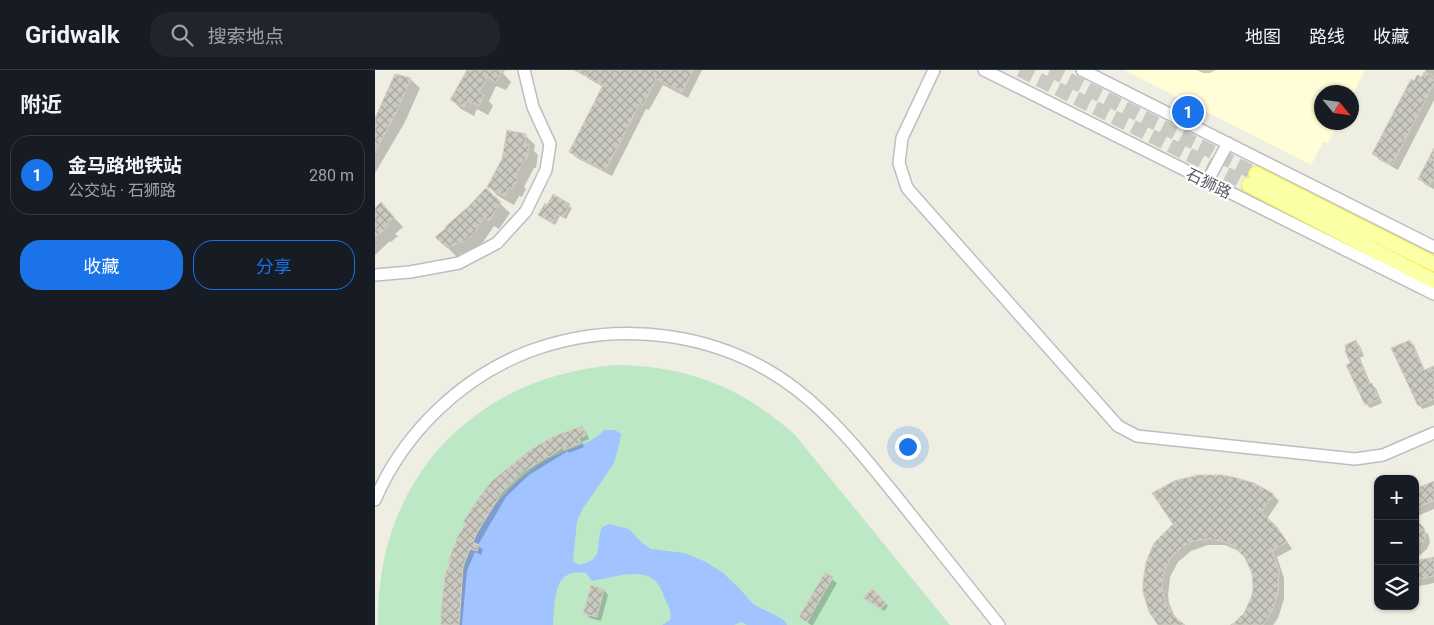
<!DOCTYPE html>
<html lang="zh">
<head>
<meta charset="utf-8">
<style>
	:root { --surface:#171b24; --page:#20242c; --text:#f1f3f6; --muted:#9ea1a6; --line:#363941; --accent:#1a73e8 }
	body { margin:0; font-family:Roboto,"Noto Sans SC",sans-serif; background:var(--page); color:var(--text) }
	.controls { position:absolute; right:15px; bottom:15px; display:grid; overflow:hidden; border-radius:10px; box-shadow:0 1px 4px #0004 }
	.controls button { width:45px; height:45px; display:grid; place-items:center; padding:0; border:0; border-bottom:1px solid var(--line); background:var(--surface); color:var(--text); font:25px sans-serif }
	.compass { position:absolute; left:939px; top:15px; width:45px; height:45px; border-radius:50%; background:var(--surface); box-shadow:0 1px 4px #0004; rotate:119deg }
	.you { position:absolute; left:532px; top:376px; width:18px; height:18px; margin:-12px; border:4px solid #fff; border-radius:50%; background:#1a73e8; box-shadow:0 0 0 8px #1a73e833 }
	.badge { display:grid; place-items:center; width:32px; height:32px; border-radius:50%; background:var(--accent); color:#fff; font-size:16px; font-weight:700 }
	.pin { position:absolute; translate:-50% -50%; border:2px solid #fff; box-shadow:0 1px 5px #0006 }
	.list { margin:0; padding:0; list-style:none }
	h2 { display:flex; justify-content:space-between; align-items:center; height:65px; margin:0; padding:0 20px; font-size:21px }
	h2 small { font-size:16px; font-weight:400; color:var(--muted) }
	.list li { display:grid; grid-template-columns:32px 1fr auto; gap:15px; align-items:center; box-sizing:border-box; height:80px; margin:0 10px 10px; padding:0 10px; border:1px solid var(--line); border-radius:20px }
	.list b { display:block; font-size:19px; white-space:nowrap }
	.list p { margin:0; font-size:16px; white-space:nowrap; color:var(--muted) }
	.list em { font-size:16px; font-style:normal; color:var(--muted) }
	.actions { display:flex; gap:10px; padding:15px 20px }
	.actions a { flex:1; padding:11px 0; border:1px solid var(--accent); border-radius:20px; text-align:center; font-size:18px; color:var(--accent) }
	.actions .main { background:var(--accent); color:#fff }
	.icon { flex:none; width:28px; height:28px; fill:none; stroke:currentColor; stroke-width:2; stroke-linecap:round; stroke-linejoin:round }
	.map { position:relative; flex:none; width:1059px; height:555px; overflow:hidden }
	header { display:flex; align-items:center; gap:30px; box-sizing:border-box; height:70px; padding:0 25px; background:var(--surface); border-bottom:1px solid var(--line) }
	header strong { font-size:24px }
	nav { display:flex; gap:28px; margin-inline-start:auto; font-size:18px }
	.search { width:350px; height:45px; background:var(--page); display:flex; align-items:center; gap:12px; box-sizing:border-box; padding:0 18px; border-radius:20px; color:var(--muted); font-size:19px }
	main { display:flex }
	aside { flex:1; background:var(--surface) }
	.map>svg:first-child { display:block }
	.commercial { fill:#fffed6 }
	.green { fill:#bde8c5 }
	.water { fill:#a1c3ff }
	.shadow { fill:#0003 }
	.building { fill:url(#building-cross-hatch); stroke:#d3d1c0 }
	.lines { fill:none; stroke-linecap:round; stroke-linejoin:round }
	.major-tunnel { stroke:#c9cac2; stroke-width:14; stroke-dasharray:14 7; stroke-linecap:butt }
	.minor-casing { stroke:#bcbec4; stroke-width:14 }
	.major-casing { stroke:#f9ed50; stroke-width:16 }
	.minor { stroke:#fff; stroke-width:11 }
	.major { stroke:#fbffa6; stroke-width:14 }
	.labels { text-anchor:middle; stroke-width:4.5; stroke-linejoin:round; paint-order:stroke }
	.street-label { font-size:16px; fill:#5a5d64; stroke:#fff }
</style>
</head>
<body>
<header>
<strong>Gridwalk</strong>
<div class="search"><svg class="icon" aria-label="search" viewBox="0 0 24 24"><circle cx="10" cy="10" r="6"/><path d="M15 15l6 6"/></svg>搜索地点</div>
<nav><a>地图</a><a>路线</a><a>收藏</a></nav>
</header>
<main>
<aside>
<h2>附近<small></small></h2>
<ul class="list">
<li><span class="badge">1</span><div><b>金马路地铁站</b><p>公交站 · 石狮路</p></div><em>280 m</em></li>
</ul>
<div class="actions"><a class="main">收藏</a><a>分享</a></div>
</aside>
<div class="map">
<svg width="1059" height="555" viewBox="0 0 1059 555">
	<defs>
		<pattern id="building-cross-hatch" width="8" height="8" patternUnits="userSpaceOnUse" patternTransform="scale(1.25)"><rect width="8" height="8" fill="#cbcac1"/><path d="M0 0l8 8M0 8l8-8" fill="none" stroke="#a8a7a0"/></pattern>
	</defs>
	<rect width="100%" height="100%" fill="#eeeee2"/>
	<path class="commercial" d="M 749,0 L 990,0 L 977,26 L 976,22 L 946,22 L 946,52 L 963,53 L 953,73 L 948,72 L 936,95 Z"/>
	<path class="green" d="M 241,295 C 312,296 367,317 420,365 L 575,555 L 3,555 C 0,411 98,306 241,295 Z"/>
	<path class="water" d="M 229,360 L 240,360 L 246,364 L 245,371 L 239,393 L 207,440 L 202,451 L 198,491 L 204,495 C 231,489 219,477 227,457 L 234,454 L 254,459 L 267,473 L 276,479 L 309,483 L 331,492 L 348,503 L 362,516 L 379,535 L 398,544 L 409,550 L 412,555 L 372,555 L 367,552 L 359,555 L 287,555 L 295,550 C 298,540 291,533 288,524 C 278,492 241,507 217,511 L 211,503 C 177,496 180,533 178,555 L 84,555 C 84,538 84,519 88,502 C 99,455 131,413 173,389 C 189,380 218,374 229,360 Z"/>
	<path class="shadow" d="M 93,0 L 130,0 L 128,3 L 136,12 L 131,20 L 121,16 L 114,31 L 118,36 L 113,45 L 102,39 L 99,46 L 86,39 L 77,30 Z
		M 209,0 L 327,0 L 313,28 L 288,15 L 274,40 L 271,39 L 237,106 L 202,88 L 195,82 L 228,17 L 214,9 L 207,3 Z
		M 822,0 L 841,0 L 835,3 L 828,3 Z
		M 1051,0 L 1059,0 L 1059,30 L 1023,100 L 1005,90 L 998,84 L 1040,13 L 1047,9 Z
		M 35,9 L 45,18 L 30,52 L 0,103 L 0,50 Z
		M 150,65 L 160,75 L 159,81 L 163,85 L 161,98 L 159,98 L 149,117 L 151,119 L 147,127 L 144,126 L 139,135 L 123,126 L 114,117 Z
		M 1059,81 L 1059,119 L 1051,115 L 1045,109 Z
		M 111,120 L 135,143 L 124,159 L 119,156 L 108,172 L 97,182 L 95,179 L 89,184 L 87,183 L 82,187 L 62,167 L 94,138 Z
		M 178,126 L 197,138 L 191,149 L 185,146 L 180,155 L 168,148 Z
		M 6,134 L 28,157 L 20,164 L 23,166 L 16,172 L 15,171 L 0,185 L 0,140 Z
		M 1035,271 L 1039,275 L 1050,301 L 1059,297 L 1059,335 L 1048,339 L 1044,336 L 1018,279 Z
		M 981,272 L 985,276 L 989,286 L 985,288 L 996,315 L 1001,318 L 1007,333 L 995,338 L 991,334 L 977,294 Z
		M 207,357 L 211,362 L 214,369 L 207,372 L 209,377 L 194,383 L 193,381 L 154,405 L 131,427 L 103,475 L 108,480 L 106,485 L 100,482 L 92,501 L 87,555 L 68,555 L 104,430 Z
		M 1059,413 L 1059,439 L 1040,447 L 1040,420 Z
		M 898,425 L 904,431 L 892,449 L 908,465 L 917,479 L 902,487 L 909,508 L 909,529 L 903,548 L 898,555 L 855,555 L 864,550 L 874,537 L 880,520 L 879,503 L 871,487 L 866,482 L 850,475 L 833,475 L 816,481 L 803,492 L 795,507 L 793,525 L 794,533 L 801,549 L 809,555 L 785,555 L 772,492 Z
		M 1040,453 L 1053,464 L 1055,472 L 1052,479 L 1044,486 L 1040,484 Z
		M 1059,489 L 1059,513 L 1040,517 L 1040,492 Z
		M 450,504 L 462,513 L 438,555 L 436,555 L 425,547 Z
		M 229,520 L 233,525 L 226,551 L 215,548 L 210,543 Z
		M 497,520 L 513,536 L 509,541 L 493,530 Z"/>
	<path class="building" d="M 92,0 L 128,0 L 121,12 L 112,7 L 104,23 L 109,25 L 104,36 L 92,31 L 89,37 L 75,30 Z
		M 199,0 L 318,0 L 307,22 L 281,9 L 268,35 L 265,33 L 230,101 L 194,82 L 228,15 Z
		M 1049,2 L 1059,7 L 1059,13 L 1017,95 L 997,84 L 1036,9 L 1039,11 L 1042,5 L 1047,7 Z
		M 20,4 L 36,8 L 21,43 L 0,81 L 0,48 Z
		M 132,60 L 151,64 L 150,74 L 154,75 L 152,89 L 150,89 L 140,107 L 143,109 L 137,119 L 134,117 L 130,126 L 112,117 L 127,89 Z
		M 1059,78 L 1059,111 L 1057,110 L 1054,115 L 1043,109 Z
		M 111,118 L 126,132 L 114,151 L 109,147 L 99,163 L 87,173 L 85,171 L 78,176 L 77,174 L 72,178 L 60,167 L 71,158 L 70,157 L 93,137 Z
		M 178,124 L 195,134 L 188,147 L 182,144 L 177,153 L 163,145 L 170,133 L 172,135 Z
		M 6,132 L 19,147 L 12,154 L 15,156 L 0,167 L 0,138 Z
		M 981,270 L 986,282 L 982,284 L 994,314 L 997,313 L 1004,329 L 990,335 L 971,295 L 975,293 L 970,280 L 971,280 L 970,275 Z
		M 1035,270 L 1049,300 L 1059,296 L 1059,329 L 1043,336 L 1016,278 Z
		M 207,356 L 211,365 L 204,368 L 206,373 L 189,380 L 188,377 L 174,387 L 173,386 L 150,401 L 127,422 L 102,463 L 98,472 L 104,475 L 102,481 L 95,479 L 88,496 L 84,555 L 66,555 L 66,543 L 70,504 L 75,493 L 73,492 L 83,466 L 91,453 L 88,452 L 103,429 L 117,411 L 155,380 L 179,366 Z
		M 823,405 L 847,405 L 858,407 L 879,413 L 899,424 L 886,442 L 902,457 L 912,472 L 897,480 L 904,501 L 903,522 L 897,541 L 888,555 L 857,555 L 869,543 L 876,528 L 878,520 L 877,503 L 870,488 L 858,476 L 851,472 L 834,469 L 818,471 L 810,475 L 797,486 L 789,501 L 787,518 L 791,534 L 801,548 L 810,555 L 783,555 L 774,542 L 768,522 L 768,512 L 771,492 L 779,473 L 798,454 L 777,423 L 799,411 Z
		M 1059,411 L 1059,431 L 1040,438 L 1040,419 Z
		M 1040,449 L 1049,458 L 1051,466 L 1047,474 L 1040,481 Z
		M 1059,487 L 1059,506 L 1040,510 L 1040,491 Z
		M 450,502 L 458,507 L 432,552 L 424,547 Z
		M 216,515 L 229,519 L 222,547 L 208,544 Z
		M 497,518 L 511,533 L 506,539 L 488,528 Z"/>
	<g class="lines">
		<path class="major-tunnel" d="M 645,0 L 874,115
			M 675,0 L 881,104"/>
		<defs>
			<path id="minor" d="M 559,0 L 527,68 L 524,93 L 532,118 L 743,356 L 762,366 L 980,389 L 1008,385 L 1059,363
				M 609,0 L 1059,224
				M 707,0 L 1059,177
				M 832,112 L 853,73
				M 0,205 L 35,202 L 84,193 L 122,173 L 151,141 L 171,100 L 175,74 L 158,37 L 149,0
				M 0,430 C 29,362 87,307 155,281 C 244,248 347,262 422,320 C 461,350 494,393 525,431 C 558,472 591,514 624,555"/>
			<path id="major" d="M 881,104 L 1059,194
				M 874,115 L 1059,211"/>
		</defs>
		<use href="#minor" class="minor-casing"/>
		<use href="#major" class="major-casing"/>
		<use href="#minor" class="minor"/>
		<use href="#major" class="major"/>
	</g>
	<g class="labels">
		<g class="street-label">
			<text transform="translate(834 113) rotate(26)" y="6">石狮路</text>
		</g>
	</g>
</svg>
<div class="controls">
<button>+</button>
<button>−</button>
<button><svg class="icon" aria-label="layers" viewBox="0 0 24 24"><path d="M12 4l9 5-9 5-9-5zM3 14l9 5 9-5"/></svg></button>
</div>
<svg class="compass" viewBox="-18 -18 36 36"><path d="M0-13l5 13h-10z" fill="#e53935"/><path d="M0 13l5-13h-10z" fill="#9ea1a6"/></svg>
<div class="you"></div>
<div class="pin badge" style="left:813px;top:42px">1</div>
</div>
</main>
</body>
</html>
